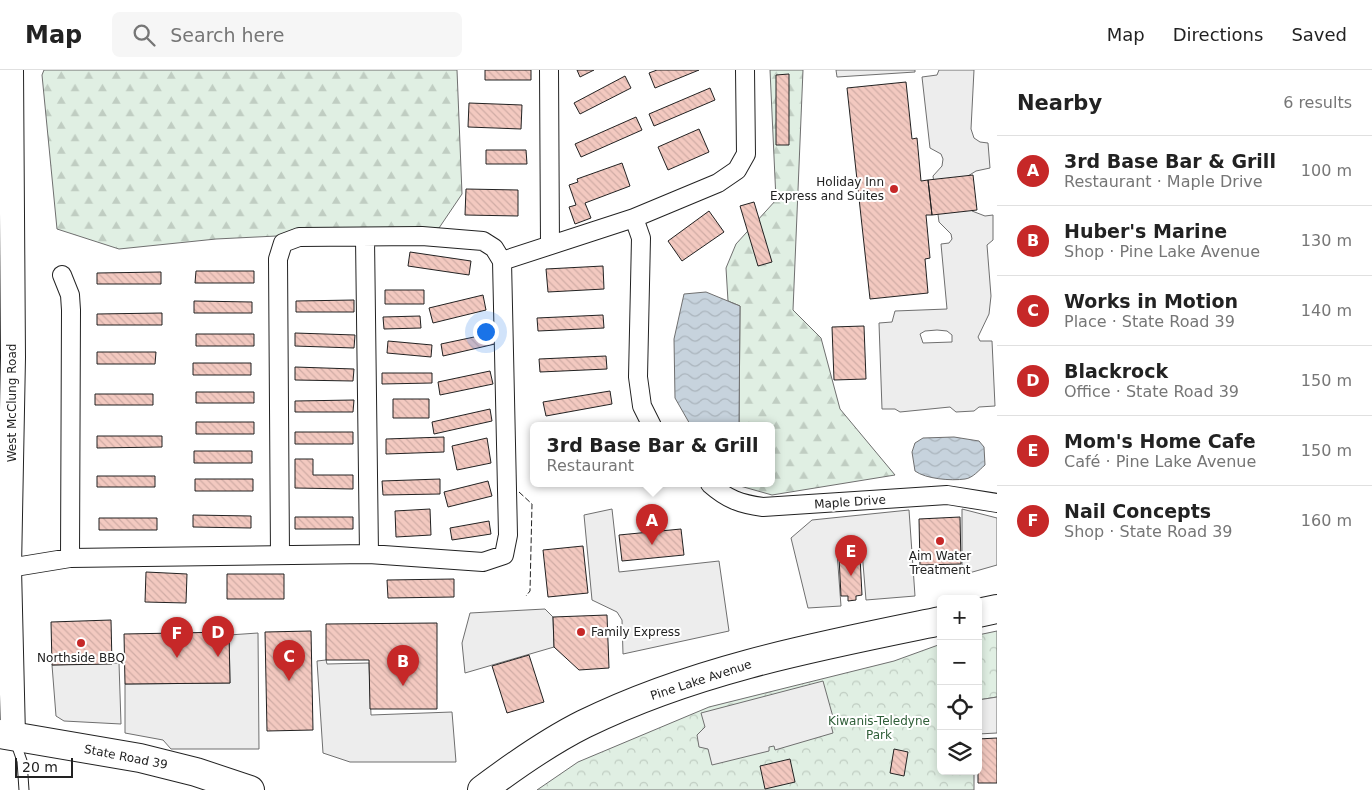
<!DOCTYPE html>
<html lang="en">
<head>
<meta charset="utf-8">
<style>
	:root { --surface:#fff; --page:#f6f6f6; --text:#222; --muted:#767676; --line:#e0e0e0; --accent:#c62828 }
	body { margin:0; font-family:"DejaVu Sans",sans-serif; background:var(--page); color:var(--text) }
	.controls { position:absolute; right:15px; bottom:15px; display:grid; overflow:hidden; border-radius:8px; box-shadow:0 2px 8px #0003 }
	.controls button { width:45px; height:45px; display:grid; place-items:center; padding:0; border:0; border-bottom:1px solid var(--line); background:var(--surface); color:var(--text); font:25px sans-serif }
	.scale { position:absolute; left:15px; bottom:12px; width:58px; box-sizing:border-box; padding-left:5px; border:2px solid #222; border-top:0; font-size:14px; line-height:18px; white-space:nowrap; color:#222; -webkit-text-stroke:4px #fff; paint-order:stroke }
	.you { position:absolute; left:485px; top:261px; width:18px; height:18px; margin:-12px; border:4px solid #fff; border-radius:50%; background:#1a73e8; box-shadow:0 0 0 8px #1a73e833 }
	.badge { display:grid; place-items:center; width:32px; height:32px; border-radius:50%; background:var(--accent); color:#fff; font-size:16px; font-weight:700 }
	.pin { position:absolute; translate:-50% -41px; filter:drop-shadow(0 1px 2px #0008) }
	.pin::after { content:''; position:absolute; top:26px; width:18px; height:15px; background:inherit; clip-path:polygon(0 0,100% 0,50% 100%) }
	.popup { position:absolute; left:530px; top:352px; width:245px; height:65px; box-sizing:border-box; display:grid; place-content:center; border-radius:8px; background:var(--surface); filter:drop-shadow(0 1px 4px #0005); font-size:16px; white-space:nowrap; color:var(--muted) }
	.popup b { font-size:19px; color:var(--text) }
	.popup::after { content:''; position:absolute; left:50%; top:100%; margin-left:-10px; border:10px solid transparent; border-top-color:var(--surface) }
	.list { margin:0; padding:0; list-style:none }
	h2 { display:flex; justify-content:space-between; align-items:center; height:65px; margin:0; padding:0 20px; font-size:21px }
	h2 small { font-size:16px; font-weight:400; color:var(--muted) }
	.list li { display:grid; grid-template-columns:32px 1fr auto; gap:15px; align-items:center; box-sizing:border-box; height:70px; padding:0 20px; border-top:1px solid var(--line) }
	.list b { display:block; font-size:19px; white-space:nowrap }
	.list p { margin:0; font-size:16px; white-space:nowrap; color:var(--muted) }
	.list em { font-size:16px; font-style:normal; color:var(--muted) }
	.icon { flex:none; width:28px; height:28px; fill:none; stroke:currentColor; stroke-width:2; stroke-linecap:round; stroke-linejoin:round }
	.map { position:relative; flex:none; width:997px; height:720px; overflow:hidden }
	header { display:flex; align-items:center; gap:30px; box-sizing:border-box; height:70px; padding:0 25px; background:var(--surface); border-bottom:1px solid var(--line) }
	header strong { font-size:24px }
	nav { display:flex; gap:28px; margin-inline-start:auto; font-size:18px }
	.search { width:350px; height:45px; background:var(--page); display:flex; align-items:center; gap:12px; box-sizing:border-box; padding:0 18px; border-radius:8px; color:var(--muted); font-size:19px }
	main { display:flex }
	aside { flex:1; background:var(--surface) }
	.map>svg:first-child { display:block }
	.forest { fill:url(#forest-firs); stroke:#6f6f6f }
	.park { fill:url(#park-crowns); stroke:#6f6f6f }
	.parking { fill:#ededed; stroke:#6f6f6f; fill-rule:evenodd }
	.water { fill:url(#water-waves); stroke:#6f6f6f }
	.building { fill:url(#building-back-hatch); stroke:#222 }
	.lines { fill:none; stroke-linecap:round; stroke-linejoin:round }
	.lane-casing { stroke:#222; stroke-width:11 }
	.street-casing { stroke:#222; stroke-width:20 }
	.secondary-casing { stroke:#222; stroke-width:26 }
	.primary-casing { stroke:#222; stroke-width:30 }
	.lane { stroke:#fff; stroke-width:9 }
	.street { stroke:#fff; stroke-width:18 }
	.secondary { stroke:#fff; stroke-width:24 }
	.primary { stroke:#fff; stroke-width:28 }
	.fence { stroke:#222; stroke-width:1; stroke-dasharray:6 2.5; stroke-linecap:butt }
	.poi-dot { fill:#c62828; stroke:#fff; stroke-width:2 }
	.labels { text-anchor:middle; stroke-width:4; stroke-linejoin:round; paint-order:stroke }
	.poi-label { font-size:12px; fill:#222; stroke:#fff }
	.street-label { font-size:12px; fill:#222; stroke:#fff }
	.park-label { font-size:12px; fill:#2f5e38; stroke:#fff }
</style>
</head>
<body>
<header>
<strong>Map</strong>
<div class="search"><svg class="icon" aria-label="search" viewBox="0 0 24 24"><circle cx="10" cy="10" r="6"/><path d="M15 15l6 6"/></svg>Search here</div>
<nav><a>Map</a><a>Directions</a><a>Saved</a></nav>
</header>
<main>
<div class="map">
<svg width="997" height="720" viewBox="0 0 997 720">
	<defs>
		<pattern id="forest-firs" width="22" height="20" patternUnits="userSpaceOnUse" patternTransform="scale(1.25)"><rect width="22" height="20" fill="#e0efe3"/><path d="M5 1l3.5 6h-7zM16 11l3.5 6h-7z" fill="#c0cdc2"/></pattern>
		<pattern id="park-crowns" width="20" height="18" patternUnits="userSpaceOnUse" patternTransform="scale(1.25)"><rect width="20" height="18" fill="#e0efe3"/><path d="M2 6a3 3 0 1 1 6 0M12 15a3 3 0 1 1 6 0" fill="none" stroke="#c0cdc2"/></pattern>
		<pattern id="water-waves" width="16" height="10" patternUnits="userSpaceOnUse" patternTransform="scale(1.25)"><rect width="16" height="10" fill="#c7d3dd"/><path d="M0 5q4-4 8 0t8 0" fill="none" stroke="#abb5bd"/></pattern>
		<pattern id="building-back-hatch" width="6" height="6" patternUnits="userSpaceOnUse" patternTransform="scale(1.25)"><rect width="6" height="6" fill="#f3c9c0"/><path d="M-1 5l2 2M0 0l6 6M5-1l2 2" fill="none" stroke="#d0aca5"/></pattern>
	</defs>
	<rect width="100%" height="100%" fill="#fff"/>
	<path class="forest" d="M 44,0 L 457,0 L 462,124 L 439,158 L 216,169 L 119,179 L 57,159 L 42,5 Z
		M 770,0 L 803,0 L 793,240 L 821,268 L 840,339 L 895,405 L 772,425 L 733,414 L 771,414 L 771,356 L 739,356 L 740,236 L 728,231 L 726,198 L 736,174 L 776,130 Z"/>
	<path class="park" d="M 997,561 L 997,627 L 978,630 L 978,565 Z
		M 941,574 L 941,701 L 974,701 L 974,720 L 537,720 L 578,692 L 709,637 L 894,591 Z"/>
	<path class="parking" d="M 836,0 L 915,0 L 915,2 L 837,7 Z
		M 939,0 L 974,0 L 971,59 L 974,68 L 980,72 L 988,73 L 990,98 L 976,101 L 968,106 L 972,141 L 985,146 L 993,145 L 993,170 L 987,175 L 991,226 L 989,244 L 978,267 L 980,271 L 992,271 L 995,336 L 979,337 L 974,341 L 956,342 L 950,337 L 900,342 L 895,339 L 882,339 L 879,253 L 892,252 L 895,241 L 947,239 L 941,174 L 949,173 L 952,169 L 951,164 L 939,152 L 933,106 L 942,96 L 943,89 L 941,84 L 930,78 L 922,7 L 937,5 ZM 937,260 L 947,261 L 952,265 L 952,272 L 923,273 L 920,264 L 925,261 Z
		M 612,439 L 619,502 L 719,491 L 729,561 L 623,584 L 622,550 L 617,542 L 592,530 L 584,445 Z
		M 962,439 L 997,448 L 997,495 L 962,505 Z
		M 909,440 L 915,526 L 866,530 L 862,481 L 837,482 L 841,536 L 808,538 L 791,468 L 812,450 Z
		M 545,539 L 553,547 L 554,577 L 465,603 L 462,573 L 470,543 Z
		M 258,563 L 259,679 L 171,679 L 163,670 L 125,663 L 125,614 L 230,613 L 229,565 Z
		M 326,590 L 327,594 L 369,593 L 371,645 L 452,642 L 456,692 L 350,692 L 323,683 L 317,591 Z
		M 119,593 L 121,654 L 64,651 L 56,646 L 52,595 Z
		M 823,611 L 833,647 L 830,651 L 833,663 L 775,680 L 774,676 L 769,677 L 769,681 L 712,695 L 708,679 L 699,677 L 697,665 L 705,657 L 701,643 Z
		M 997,627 L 997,663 L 978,664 L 978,630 Z"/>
	<path class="water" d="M 706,222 L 740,236 L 739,356 L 691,356 L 675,328 L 674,269 L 684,224 Z
		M 954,367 L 979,371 L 984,377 L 985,395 C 979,400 973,408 965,409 C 951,411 926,409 915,401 L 912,382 L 915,373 L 923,368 Z"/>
	<path class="building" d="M 485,0 L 531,0 L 531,10 L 485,10 Z
		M 577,0 L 594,0 L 580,7 Z
		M 657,0 L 699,0 L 655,18 L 649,3 Z
		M 789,4 L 789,75 L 776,75 L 776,5 Z
		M 625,6 L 631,18 L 580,44 L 574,33 Z
		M 906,12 L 912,69 L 917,68 L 921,111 L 928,110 L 932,145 L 926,145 L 930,188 L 925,189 L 928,223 L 870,229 L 847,18 Z
		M 710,18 L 715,30 L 654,56 L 649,44 Z
		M 469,33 L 522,35 L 521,59 L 468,57 Z
		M 636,47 L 642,60 L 581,87 L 575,74 Z
		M 699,59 L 709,82 L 668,100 L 658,77 Z
		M 486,80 L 526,80 L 527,94 L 486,94 Z
		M 622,93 L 630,116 L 585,133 L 591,148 L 575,154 L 569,137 L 576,135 L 569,115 L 578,112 L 577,109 Z
		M 973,105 L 977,140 L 932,145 L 928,110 Z
		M 466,119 L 518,120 L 518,146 L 465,145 Z
		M 754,132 L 772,192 L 758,196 L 740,136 Z
		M 709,141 L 724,162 L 682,191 L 668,171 Z
		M 410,182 L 471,191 L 469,205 L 408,196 Z
		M 603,196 L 604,219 L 548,222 L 546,199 Z
		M 196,201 L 254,201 L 254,213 L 195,213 Z
		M 161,202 L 161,214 L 97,214 L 97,203 Z
		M 385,220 L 424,220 L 424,234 L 385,234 Z
		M 483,225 L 486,240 L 433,253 L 429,238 Z
		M 354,230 L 354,242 L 296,242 L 296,231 Z
		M 194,231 L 252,232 L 252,243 L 194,243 Z
		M 162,243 L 162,255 L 97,255 L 97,244 Z
		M 603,245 L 604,258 L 538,261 L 537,248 Z
		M 420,246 L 421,258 L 384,259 L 383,247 Z
		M 864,256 L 866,309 L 834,310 L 832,257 Z
		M 295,263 L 355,265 L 354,278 L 295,276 Z
		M 493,263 L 495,274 L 443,286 L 441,274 Z
		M 196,264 L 254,264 L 254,276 L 196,276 Z
		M 388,271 L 432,275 L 431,287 L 387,283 Z
		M 97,282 L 156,282 L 155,294 L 97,294 Z
		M 606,286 L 607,299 L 540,302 L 539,289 Z
		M 193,293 L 251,293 L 251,305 L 193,305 Z
		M 295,297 L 354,299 L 353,311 L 295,310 Z
		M 490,301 L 493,314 L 440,325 L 438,312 Z
		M 382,303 L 432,303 L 432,313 L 382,314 Z
		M 610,321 L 612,334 L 546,346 L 543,332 Z
		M 196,322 L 254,322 L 254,333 L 196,333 Z
		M 95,324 L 153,324 L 153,335 L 95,335 Z
		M 393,329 L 429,329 L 429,348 L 393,348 Z
		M 354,330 L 353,342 L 295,342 L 295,331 Z
		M 490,339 L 492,351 L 434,364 L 432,352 Z
		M 196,352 L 254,352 L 254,364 L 196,364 Z
		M 295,362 L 353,362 L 353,374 L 295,374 Z
		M 97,366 L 162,366 L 162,377 L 97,378 Z
		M 444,367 L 444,382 L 386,384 L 386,369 Z
		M 487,368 L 491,393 L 457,400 L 452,376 Z
		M 194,381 L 252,381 L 252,393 L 194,393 Z
		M 295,389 L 313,389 L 313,405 L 353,405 L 353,419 L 295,418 Z
		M 97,406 L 155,406 L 155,417 L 97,417 Z
		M 195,409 L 253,409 L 253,421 L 195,421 Z
		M 440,409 L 440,424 L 383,425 L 382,411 Z
		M 488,411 L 492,426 L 448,437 L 444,422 Z
		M 430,439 L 431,465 L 396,467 L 395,441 Z
		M 193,445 L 251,446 L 251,458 L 193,457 Z
		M 295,447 L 353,447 L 353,459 L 295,459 Z
		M 960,447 L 961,494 L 920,495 L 919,449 Z
		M 99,448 L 157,448 L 157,460 L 99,460 Z
		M 489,451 L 491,464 L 452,470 L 450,458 Z
		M 681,459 L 684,485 L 622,491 L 619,465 Z
		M 583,476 L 588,523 L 548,527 L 543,480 Z
		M 839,487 L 860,487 L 862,525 L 856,526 L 856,530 L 848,531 L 848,526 L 841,526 Z
		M 146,502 L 187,504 L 186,533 L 145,532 Z
		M 227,504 L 284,504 L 284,529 L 227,529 Z
		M 454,509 L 454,527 L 388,528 L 387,510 Z
		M 607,545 L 609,598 L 579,600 L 554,577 L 553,547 Z
		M 111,550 L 112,594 L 52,595 L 51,552 Z
		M 437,553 L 437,639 L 370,639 L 369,590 L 326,590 L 326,554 Z
		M 311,561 L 313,660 L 267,661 L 265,562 Z
		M 229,562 L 230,613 L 125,614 L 124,564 Z
		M 529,585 L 544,632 L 507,643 L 492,596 Z
		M 997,668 L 997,713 L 978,713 L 978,669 Z
		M 894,679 L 908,682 L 904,706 L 890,703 Z
		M 790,689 L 795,712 L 765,719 L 760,696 Z"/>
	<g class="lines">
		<defs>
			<path id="lane" d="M 15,671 L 22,691 L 24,720"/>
			<path id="street" d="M 549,0 L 550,175
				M 634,148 L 641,168 L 638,307 L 642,336 L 652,356
				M 365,168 L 369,484
				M 502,191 L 634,148 L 718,113 L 737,100 L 746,84 L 745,0
				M 62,205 L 70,225 L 71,240 L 70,488
				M 710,414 C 727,429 740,434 763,437 L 947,425 L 997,433
				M 9,498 L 70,488 L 369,484 L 483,492 L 504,485 L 508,465 L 502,191 L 494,178 L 483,171 L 422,166 L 299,167 L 283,173 L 278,189 L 280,485"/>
			<path id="secondary" d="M 11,0 L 13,287 L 9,498 L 13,666"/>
			<path id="primary" d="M 978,543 L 997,539
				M 0,664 L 140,688 L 196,702 L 250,720
				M 482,720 C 514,696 548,672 584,654 C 696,599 819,576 941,551"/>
		</defs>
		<use href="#lane" class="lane-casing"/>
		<use href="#street" class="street-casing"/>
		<use href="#secondary" class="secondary-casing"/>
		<use href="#primary" class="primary-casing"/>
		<use href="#lane" class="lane"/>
		<use href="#street" class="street"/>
		<use href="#secondary" class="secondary"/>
		<use href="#primary" class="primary"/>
		<path class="fence" d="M 519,422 L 532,434 L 530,521 L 526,526"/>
	</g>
	<g class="poi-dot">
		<circle cx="894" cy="119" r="5"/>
		<circle cx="940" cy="471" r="5"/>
		<circle cx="581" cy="562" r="5"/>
		<circle cx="81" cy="573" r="5"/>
	</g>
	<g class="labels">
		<g class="poi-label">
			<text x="884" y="116" text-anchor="end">Holiday Inn<tspan x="884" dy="14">Express and Suites</tspan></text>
			<text x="940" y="490">Aim Water<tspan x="940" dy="14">Treatment</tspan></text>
			<text x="591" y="566" text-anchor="start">Family Express</text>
			<text x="81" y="592">Northside BBQ</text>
		</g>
		<g class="street-label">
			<text transform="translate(12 333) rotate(-90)" y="4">West McClung Road</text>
			<text transform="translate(850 432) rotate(-4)" y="4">Maple Drive</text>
			<text transform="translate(701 610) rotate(-18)" y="4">Pine Lake Avenue</text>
			<text transform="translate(126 687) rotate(11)" y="4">State Road 39</text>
		</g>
		<g class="park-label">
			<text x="879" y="655">Kiwanis-Teledyne<tspan x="879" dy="14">Park</tspan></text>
		</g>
	</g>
</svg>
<div class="controls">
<button>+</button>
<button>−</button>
<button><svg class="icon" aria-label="locate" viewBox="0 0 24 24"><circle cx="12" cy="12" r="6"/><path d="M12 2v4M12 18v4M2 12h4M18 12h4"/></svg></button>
<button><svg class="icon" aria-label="layers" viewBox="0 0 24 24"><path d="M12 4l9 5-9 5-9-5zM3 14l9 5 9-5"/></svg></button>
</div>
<div class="scale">20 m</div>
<div class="you"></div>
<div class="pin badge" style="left:652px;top:475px">A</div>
<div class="popup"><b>3rd Base Bar &amp; Grill</b>Restaurant</div>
<div class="pin badge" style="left:403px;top:616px">B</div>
<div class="pin badge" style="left:289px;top:611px">C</div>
<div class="pin badge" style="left:218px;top:587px">D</div>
<div class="pin badge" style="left:851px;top:506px">E</div>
<div class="pin badge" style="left:177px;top:588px">F</div>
</div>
<aside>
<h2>Nearby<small>6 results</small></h2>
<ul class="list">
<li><span class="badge">A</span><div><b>3rd Base Bar &amp; Grill</b><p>Restaurant · Maple Drive</p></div><em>100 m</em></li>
<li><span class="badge">B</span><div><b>Huber's Marine</b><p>Shop · Pine Lake Avenue</p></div><em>130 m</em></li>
<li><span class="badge">C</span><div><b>Works in Motion</b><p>Place · State Road 39</p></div><em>140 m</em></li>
<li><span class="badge">D</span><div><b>Blackrock</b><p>Office · State Road 39</p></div><em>150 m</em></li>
<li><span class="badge">E</span><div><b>Mom's Home Cafe</b><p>Café · Pine Lake Avenue</p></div><em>150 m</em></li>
<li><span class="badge">F</span><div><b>Nail Concepts</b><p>Shop · State Road 39</p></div><em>160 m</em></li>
</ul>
</aside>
</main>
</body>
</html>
